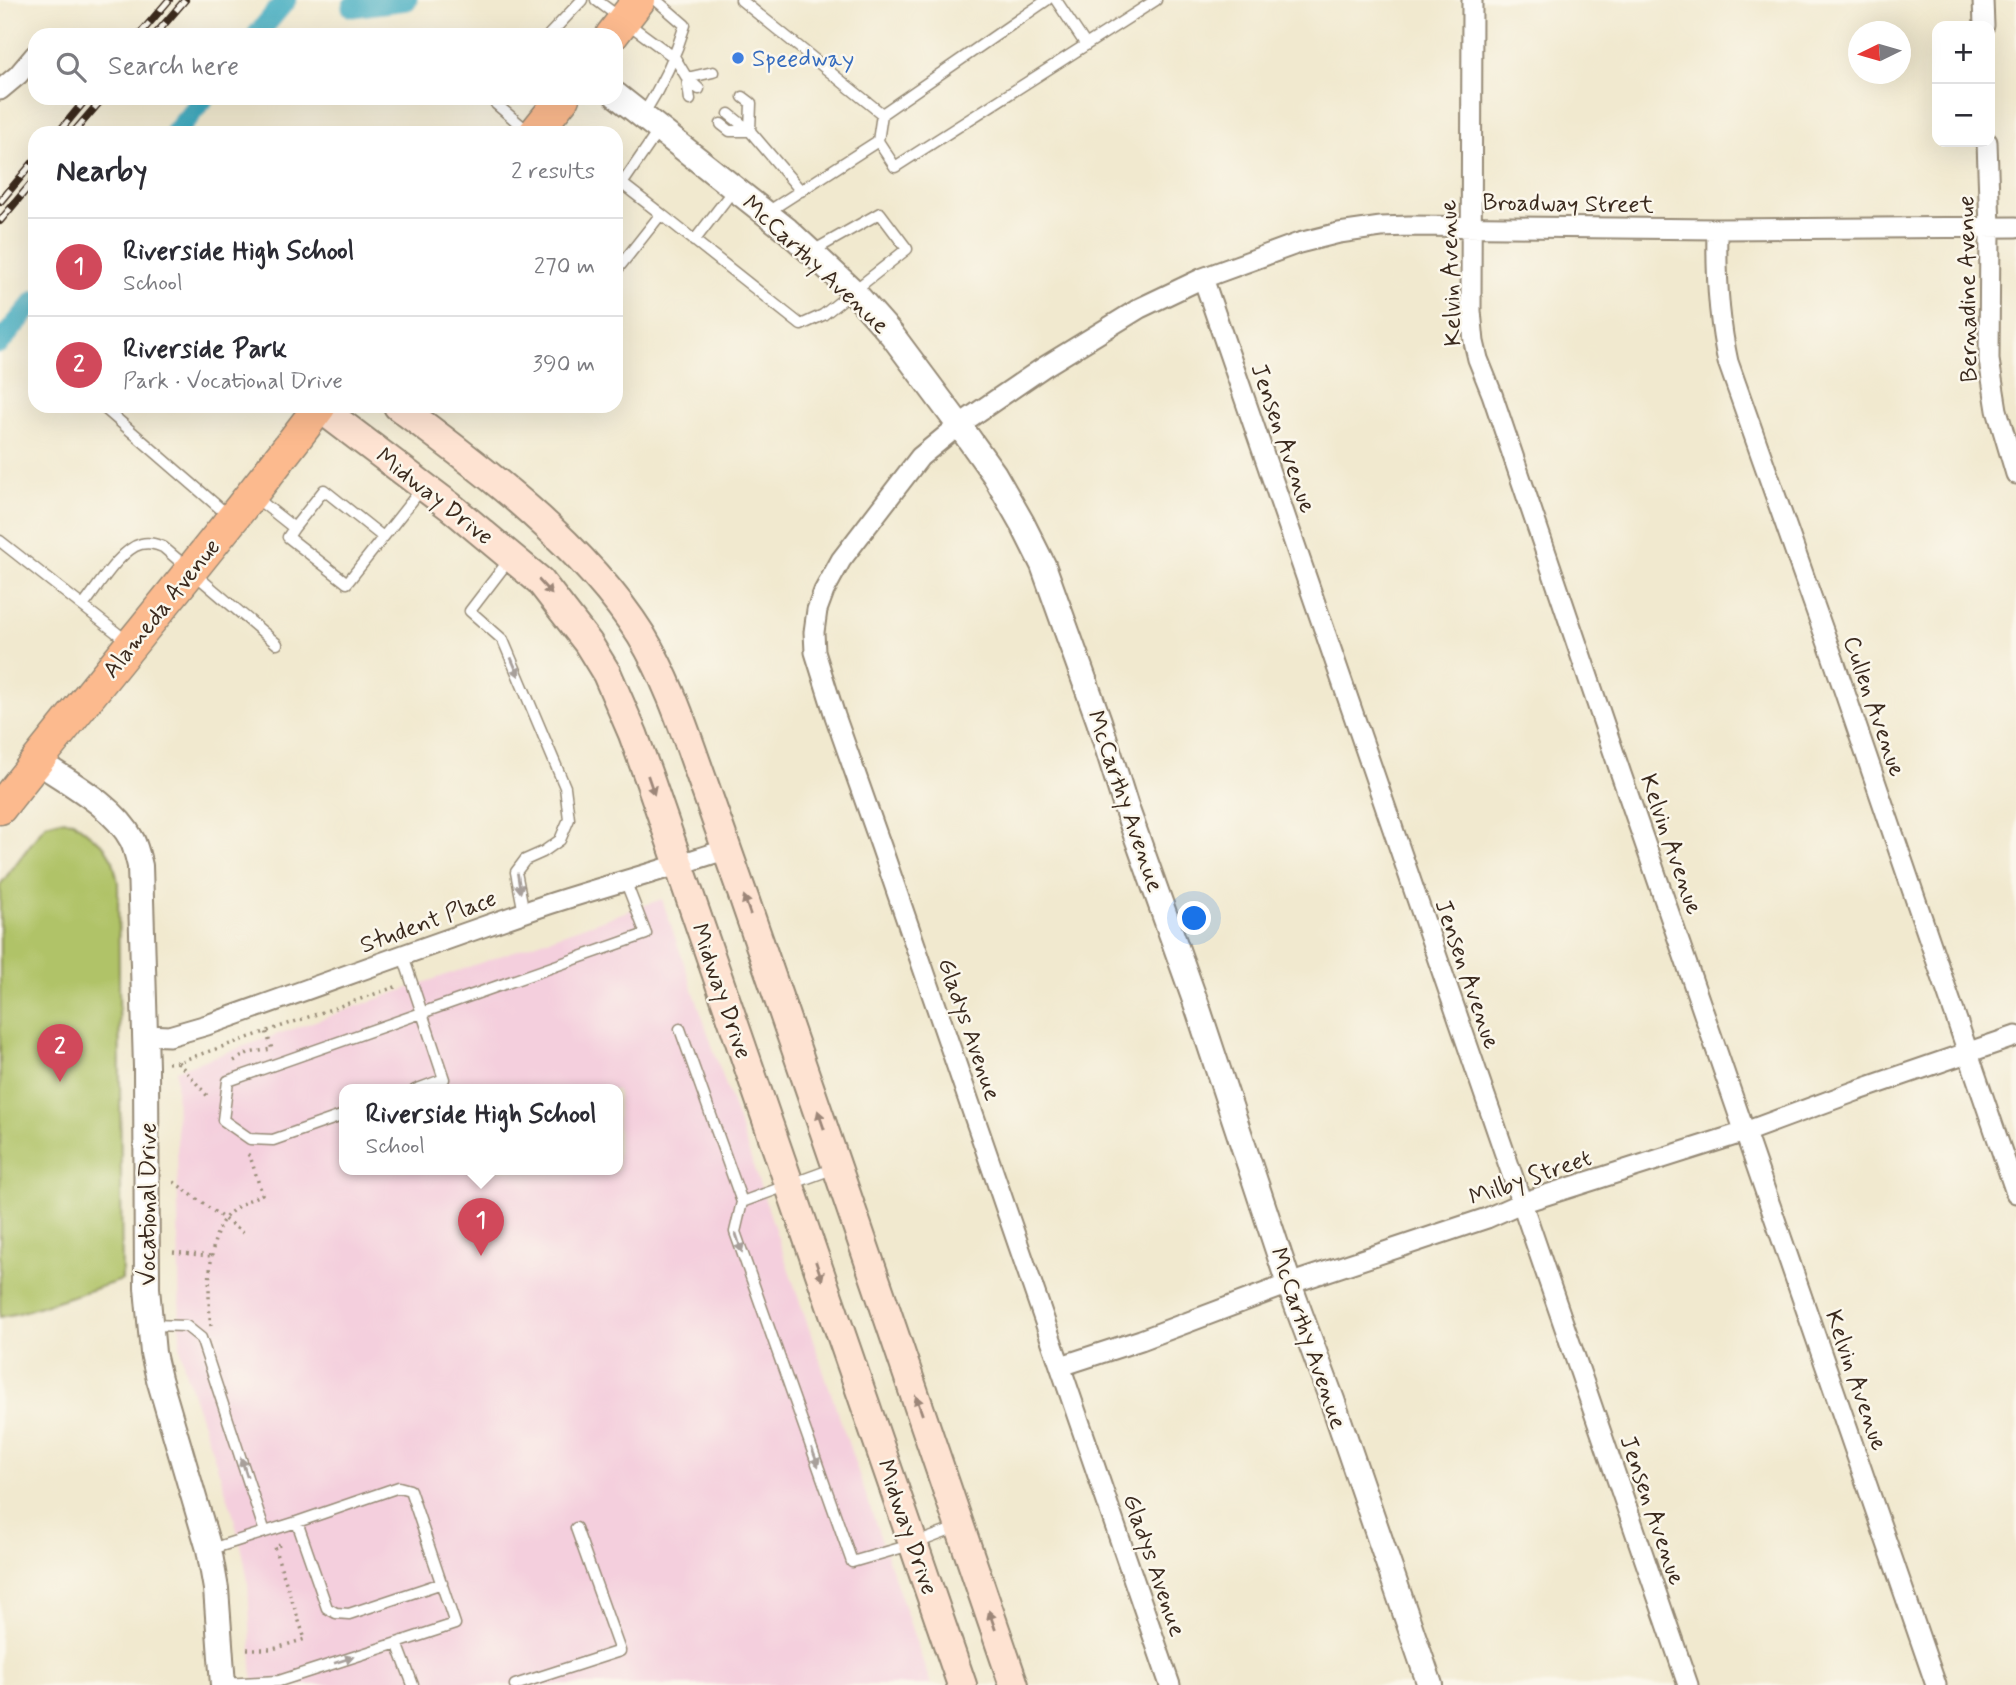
<!DOCTYPE html>
<html lang="en">
<head>
<meta charset="utf-8">
<style>
	:root { --surface:#fff; --page:#f7f7f7; --text:#2b2b33; --muted:#7c7c81; --line:#e1e1e2; --accent:#d1495b }
	body { margin:0; font-family:Mynerve,sans-serif; background:var(--page); color:var(--text) }
	.controls { position:absolute; right:21px; top:21px; display:grid; overflow:hidden; border-radius:14px; box-shadow:0 7px 28px #0002 }
	.controls button { width:63px; height:63px; display:grid; place-items:center; padding:0; border:0; border-bottom:2px solid var(--line); background:var(--surface); color:var(--text); font:35px sans-serif }
	.compass { position:absolute; left:1848px; top:21px; width:63px; height:63px; border-radius:50%; background:var(--surface); box-shadow:0 7px 28px #0002; rotate:265deg }
	.you { position:absolute; left:1195px; top:919px; width:24px; height:24px; margin:-18px; border:5px solid #fff; border-radius:50%; background:#1a73e8; box-shadow:0 0 0 10px #1a73e833 }
	.badge { display:grid; place-items:center; width:46px; height:46px; border-radius:50%; background:var(--accent); color:#fff; font-size:23px; font-weight:700 }
	.pin { position:absolute; translate:-50% -58px; filter:drop-shadow(0 2px 4px #0008) }
	.pin::after { content:''; position:absolute; top:37px; width:24px; height:21px; background:inherit; clip-path:polygon(0 0,100% 0,50% 100%) }
	.popup { position:absolute; left:339px; top:1084px; width:284px; height:91px; box-sizing:border-box; display:grid; place-content:center; border-radius:14px; background:var(--surface); filter:drop-shadow(0 2px 5px #0005); font-size:23px; white-space:nowrap; color:var(--muted) }
	.popup b { font-size:26px; color:var(--text) }
	.popup::after { content:''; position:absolute; left:50%; top:100%; margin-left:-14px; border:14px solid transparent; border-top-color:var(--surface) }
	.list { margin:0; padding:0; list-style:none }
	h2 { display:flex; justify-content:space-between; align-items:center; height:91px; margin:0; padding:0 28px; font-size:30px }
	h2 small { font-size:23px; font-weight:400; color:var(--muted) }
	.list li { display:grid; grid-template-columns:46px 1fr auto; gap:21px; align-items:center; box-sizing:border-box; height:98px; padding:0 28px; border-top:2px solid var(--line) }
	.list b { display:block; font-size:26px; white-space:nowrap }
	.list p { margin:0; font-size:23px; white-space:nowrap; color:var(--muted) }
	.list em { font-size:23px; font-style:normal; color:var(--muted) }
	.icon { flex:none; width:38px; height:38px; fill:none; stroke:currentColor; stroke-width:2; stroke-linecap:round; stroke-linejoin:round }
	.map { position:relative; flex:none; width:2016px; height:1685px; overflow:hidden }
	.search { position:absolute; background:var(--surface); box-shadow:0 7px 28px #0002; left:28px; top:28px; width:595px; height:77px; display:flex; align-items:center; gap:18px; box-sizing:border-box; padding:0 24px; border-radius:21px; color:var(--muted); font-size:26px }
	.panel { position:absolute; background:var(--surface); box-shadow:0 7px 28px #0002; left:28px; top:126px; width:595px; height:287px; border-radius:21px }
	.map>svg:first-child { display:block }
	.built { fill:#f4cfdd; fill-rule:evenodd }
	.green { fill:#b0c367; stroke:#767642; stroke-width:2 }
	.lines { fill:none; stroke-linecap:round; stroke-linejoin:round }
	.canal { stroke:#41abc0; stroke-width:21 }
	.service-casing { stroke:#968a76; stroke-width:13 }
	.minor-casing { stroke:#968a76; stroke-width:23 }
	.tertiary-casing { stroke:#968a76; stroke-width:28 }
	.secondary-casing { stroke:#968a76; stroke-width:32 }
	.primary-casing { stroke:#968a76; stroke-width:35 }
	.path { stroke:#968a76; stroke-width:3.5; stroke-dasharray:2 5; stroke-linecap:butt }
	.service { stroke:#fff; stroke-width:10 }
	.minor { stroke:#fff; stroke-width:19 }
	.tertiary { stroke:#fff; stroke-width:24 }
	.secondary { stroke:#fee3d2; stroke-width:28 }
	.primary { stroke:#fcba8e; stroke-width:32 }
	.rail-casing { stroke:#3b2a1e; stroke-width:8 }
	.rail { stroke:#fbf7ec; stroke-width:5; stroke-dasharray:16; stroke-linecap:butt }
	.oneway { fill:#9c8678 }
	.oneway2 { fill:#a79f9a }
	.shop-dot { fill:#3f7fe0; stroke:#fbf7ec; stroke-width:2.5 }
	.labels { text-anchor:middle; stroke-width:5; stroke-linejoin:round; paint-order:stroke }
	.shop-label { font-size:24px; fill:#366cbe; stroke:#fbf7ec; text-anchor:start }
	.street-label { font-size:24px; fill:#3b2a1e; stroke:#fbf7ec }
</style>
</head>
<body>
<div class="map">
<svg width="2016" height="1685" viewBox="0 0 2016 1685">
	<rect width="100%" height="100%" fill="#fbf7ec"/>
	<filter id="ink" filterUnits="userSpaceOnUse"><feTurbulence type="fractalNoise" baseFrequency=".0143" numOctaves="2"/><feDisplacementMap in="SourceGraphic" scale="14" xChannelSelector="R" yChannelSelector="G"/><feConvolveMatrix kernelMatrix="1 2 1 2 8 2 1 2 1" color-interpolation-filters="sRGB"/></filter>
	<filter id="wash" filterUnits="userSpaceOnUse"><feTurbulence type="fractalNoise" baseFrequency=".00686" numOctaves="4" result="noise"/><feDisplacementMap in="SourceGraphic" scale="28" xChannelSelector="R" yChannelSelector="G"/><feGaussianBlur stdDeviation="1.57" result="paint"/><feColorMatrix in="noise" values="0 0 0 0 0 0 0 0 0 0 0 0 0 0 0 0 0 1.4 0 .05"/><feComposite in="paint" operator="in"/></filter>
	<g filter="url(#wash)">
		<rect width="100%" height="100%" fill="#f1e9cf"/>
		<path class="built" d="M 662,899 L 931,1685 L 253,1685 L 248,1582 L 243,1554 L 232,1510 L 185,1371 L 180,1345 L 176,1070 ZM 344,1090 L 618,1090 L 618,1170 L 344,1170 Z"/>
		<path class="green" d="M 61,820 L 73,821 L 104,846 L 113,861 L 118,882 L 122,1280 L 19,1313 L 0,1317 L 0,885 L 46,824 Z"/>
		<g class="lines">
			<path class="canal" d="M 352,7 L 407,0
				M 257,35 L 286,0
				M 175,133 L 204,98
				M 0,343 L 35,301"/>
		</g>
	</g>
	<g filter="url(#ink)">
		<g class="lines">
			<defs>
				<path id="service" d="M 596,0 L 675,58 L 687,78 L 699,89
					M 741,0 L 882,114
					M 1047,0 L 882,114 L 878,141 L 895,167 L 1156,0
					M 1056,0 L 1086,45
					M 549,35 L 582,0
					M 502,98 L 496,104 L 530,133
					M 690,100 L 687,78 L 713,72
					M 729,114 L 750,131 L 801,191
					M 643,115 C 662,85 675,58 685,25 L 656,0
					M 721,124 L 730,131 L 750,131 L 751,103 L 743,97
					M 616,179 L 661,214 L 616,271
					M 622,184 L 659,130
					M 766,213 L 878,141
					M 661,214 L 801,325 L 823,315 L 907,249 L 880,213 L 811,252
					M 694,241 L 734,189
					M 102,406 L 230,517
					M 255,497 L 294,528 L 324,490 L 383,537
					M 294,528 L 288,537 L 347,583 L 423,487
					M 0,541 L 127,641
					M 509,560 L 470,611 L 503,640 L 565,787 L 569,819 L 560,840 L 543,852 L 525,860 L 516,872 L 524,913
					M 83,606 C 96,590 120,549 141,544 C 149,542 155,544 163,547 L 277,644
					M 403,956 L 444,1079 L 415,1090
					M 680,1029 L 742,1202
					M 344,1115 L 273,1140 L 250,1139 L 223,1120 L 228,1081 L 646,934 L 625,880
					M 835,1168 L 742,1202 L 735,1232 L 852,1562 L 914,1544 L 956,1528
					M 151,1325 L 186,1326 L 201,1338 L 265,1532
					M 297,1522 L 327,1608 L 336,1613 L 349,1614 L 442,1583
					M 211,1549 L 297,1522 L 399,1487 L 410,1490 L 455,1624 L 397,1643
					M 223,1684 L 279,1681 L 397,1643 L 413,1685
					M 515,1685 L 620,1651 L 576,1528"/>
				<path id="minor" d="M 1472,0 L 1471,311 L 1474,342 L 1478,359 L 1492,394 L 1621,774 L 1936,1685
					M 1983,0 L 1984,26
					M 0,90 L 18,75 L 35,55
					M 1987,142 L 1990,228 L 1989,360 L 1997,410 L 2016,474
					M 1717,229 C 1716,275 1718,317 1728,362 L 1834,661 L 2016,1193
					M 1203,278 L 1688,1685
					M 145,1035 L 169,1036 L 207,1025 C 321,985 434,943 549,904 C 608,885 668,869 727,849
					M 1061,1366 L 1141,1340 L 1289,1284 L 1487,1218 L 1521,1203 L 1745,1132 L 1856,1091 L 2016,1036
					M 1170,1685 L 881,846 L 835,716 L 815,652 L 814,632 L 817,610 L 824,591 L 841,560 L 920,457 L 959,425 L 1044,367 L 1140,308 L 1203,278 L 1299,243 L 1339,233 L 1381,227 L 1409,226 L 1717,229 L 2016,227"/>
				<path id="tertiary" d="M 616,95 L 787,230 L 853,291 L 892,335 L 959,425 L 994,474 L 1022,523 L 1043,565 L 1099,721 L 1126,807 L 1197,1006 L 1289,1284 L 1332,1400 L 1430,1685
					M 37,761 C 68,782 114,806 132,840 C 136,848 138,858 140,866 L 146,1067 L 147,1288 L 153,1353 L 159,1379 L 209,1549 L 216,1589 L 223,1685"/>
				<path id="secondary" d="M 398,406 C 483,469 585,546 641,635 C 669,681 685,732 703,782 C 727,849 750,915 773,982 C 854,1216 934,1450 1014,1685
					M 319,407 L 451,507 L 540,581 L 588,643 L 607,674 L 633,734 L 649,778 L 962,1685"/>
				<path id="primary" d="M 612,35 L 639,0
					M 535,133 L 563,98
					M 0,808 C 105,673 217,543 320,406"/>
			</defs>
			<use href="#service" class="service-casing"/>
			<use href="#minor" class="minor-casing"/>
			<use href="#tertiary" class="tertiary-casing"/>
			<use href="#secondary" class="secondary-casing"/>
			<use href="#primary" class="primary-casing"/>
			<path class="path" d="M 234,1061 L 248,1053 L 272,1049 L 266,1031
				M 178,1062 L 210,1099
				M 168,1063 L 178,1062 L 398,986
				M 174,1182 L 246,1235
				M 173,1252 L 211,1256
				M 211,1326 C 207,1300 208,1238 225,1218 C 235,1206 249,1200 262,1194 L 250,1156 L 247,1154
				M 247,1649 L 273,1649 L 305,1639 L 274,1547 L 283,1544"/>
			<use href="#service" class="service"/>
			<use href="#minor" class="minor"/>
			<use href="#tertiary" class="tertiary"/>
			<use href="#secondary" class="secondary"/>
			<use href="#primary" class="primary"/>
			<defs>
				<path id="rail" d="M 139,35 L 169,0
					M 155,35 L 185,0
					M 58,133 L 87,98
					M 73,133 L 103,98
					M 0,202 L 35,160
					M 0,221 L 35,179"/>
			</defs>
			<use href="#rail" class="rail-casing"/>
			<use href="#rail" class="rail"/>
		</g>
		<defs><path id="oneway-solid" d="M-6-.8H1V-3.2L6.5 0L1 3.2V.8H-6Z" transform="scale(1.75)"/></defs>
		<g class="oneway">
			<use href="#oneway-solid" transform="translate(545 587) rotate(48)"/>
			<use href="#oneway-solid" transform="translate(651 785) rotate(71)"/>
			<use href="#oneway-solid" transform="translate(747 905) rotate(-109)"/>
			<use href="#oneway-solid" transform="translate(821 1120) rotate(-109)"/>
			<use href="#oneway-solid" transform="translate(819 1271) rotate(71)"/>
			<use href="#oneway-solid" transform="translate(919 1405) rotate(-109)"/>
			<use href="#oneway-solid" transform="translate(992 1620) rotate(-109)"/>
		</g>
		<g class="oneway2">
			<use href="#oneway-solid" transform="translate(515 667) rotate(67)"/>
			<use href="#oneway-solid" transform="translate(519 883) rotate(81)"/>
			<use href="#oneway-solid" transform="translate(739 1243) rotate(72)"/>
			<use href="#oneway-solid" transform="translate(815 1457) rotate(70)"/>
			<use href="#oneway-solid" transform="translate(244 1467) rotate(-108)"/>
			<use href="#oneway-solid" transform="translate(344 1660) rotate(-18)"/>
		</g>
	</g>
	<circle class="shop-dot" cx="738" cy="58" r="7"/>
	<g class="labels">
		<g class="shop-label">
			<text x="752" y="66">Speedway</text>
		</g>
		<g class="street-label">
			<text transform="translate(1568 203) rotate(1)" y="8">Broadway Street</text>
			<text transform="translate(816 264) rotate(43)" y="8">McCarthy Avenue</text>
			<text transform="translate(1450 273) rotate(-92)" y="8">Kelvin Avenue</text>
			<text transform="translate(1967 289) rotate(-91)" y="8">Bernadine Avenue</text>
			<text transform="translate(1284 438) rotate(71)" y="8">Jensen Avenue</text>
			<text transform="translate(435 496) rotate(38)" y="8">Midway Drive</text>
			<text transform="translate(161 608) rotate(-51)" y="8">Alameda Avenue</text>
			<text transform="translate(1875 706) rotate(71)" y="8">Cullen Avenue</text>
			<text transform="translate(1126 801) rotate(71)" y="8">McCarthy Avenue</text>
			<text transform="translate(1672 844) rotate(71)" y="8">Kelvin Avenue</text>
			<text transform="translate(428 921) rotate(-20)" y="8">Student Place</text>
			<text transform="translate(1468 974) rotate(71)" y="8">Jensen Avenue</text>
			<text transform="translate(722 991) rotate(71)" y="8">Midway Drive</text>
			<text transform="translate(970 1029) rotate(71)" y="8">Gladys Avenue</text>
			<text transform="translate(1530 1177) rotate(-19)" y="8">Milby Street</text>
			<text transform="translate(147 1204) rotate(-90)" y="8">Vocational Drive</text>
			<text transform="translate(1309 1338) rotate(71)" y="8">McCarthy Avenue</text>
			<text transform="translate(1857 1380) rotate(71)" y="8">Kelvin Avenue</text>
			<text transform="translate(1653 1510) rotate(71)" y="8">Jensen Avenue</text>
			<text transform="translate(908 1527) rotate(71)" y="8">Midway Drive</text>
			<text transform="translate(1155 1565) rotate(71)" y="8">Gladys Avenue</text>
		</g>
	</g>
</svg>
<div class="controls">
<button>+</button>
<button>−</button>
</div>
<svg class="compass" viewBox="-18 -18 36 36"><path d="M0-13l5 13h-10z" fill="#e53935"/><path d="M0 13l5-13h-10z" fill="#7c7c81"/></svg>
<div class="you"></div>
<div class="pin badge" style="left:481px;top:1256px">1</div>
<div class="popup"><b>Riverside High School</b>School</div>
<div class="pin badge" style="left:60px;top:1082px">2</div>
<div class="search"><svg class="icon" aria-label="search" viewBox="0 0 24 24"><circle cx="10" cy="10" r="6"/><path d="M15 15l6 6"/></svg>Search here</div>
<section class="panel">
<h2>Nearby<small>2 results</small></h2>
<ul class="list">
<li><span class="badge">1</span><div><b>Riverside High School</b><p>School</p></div><em>270 m</em></li>
<li><span class="badge">2</span><div><b>Riverside Park</b><p>Park · Vocational Drive</p></div><em>390 m</em></li>
</ul>
</section>
</div>
</body>
</html>
